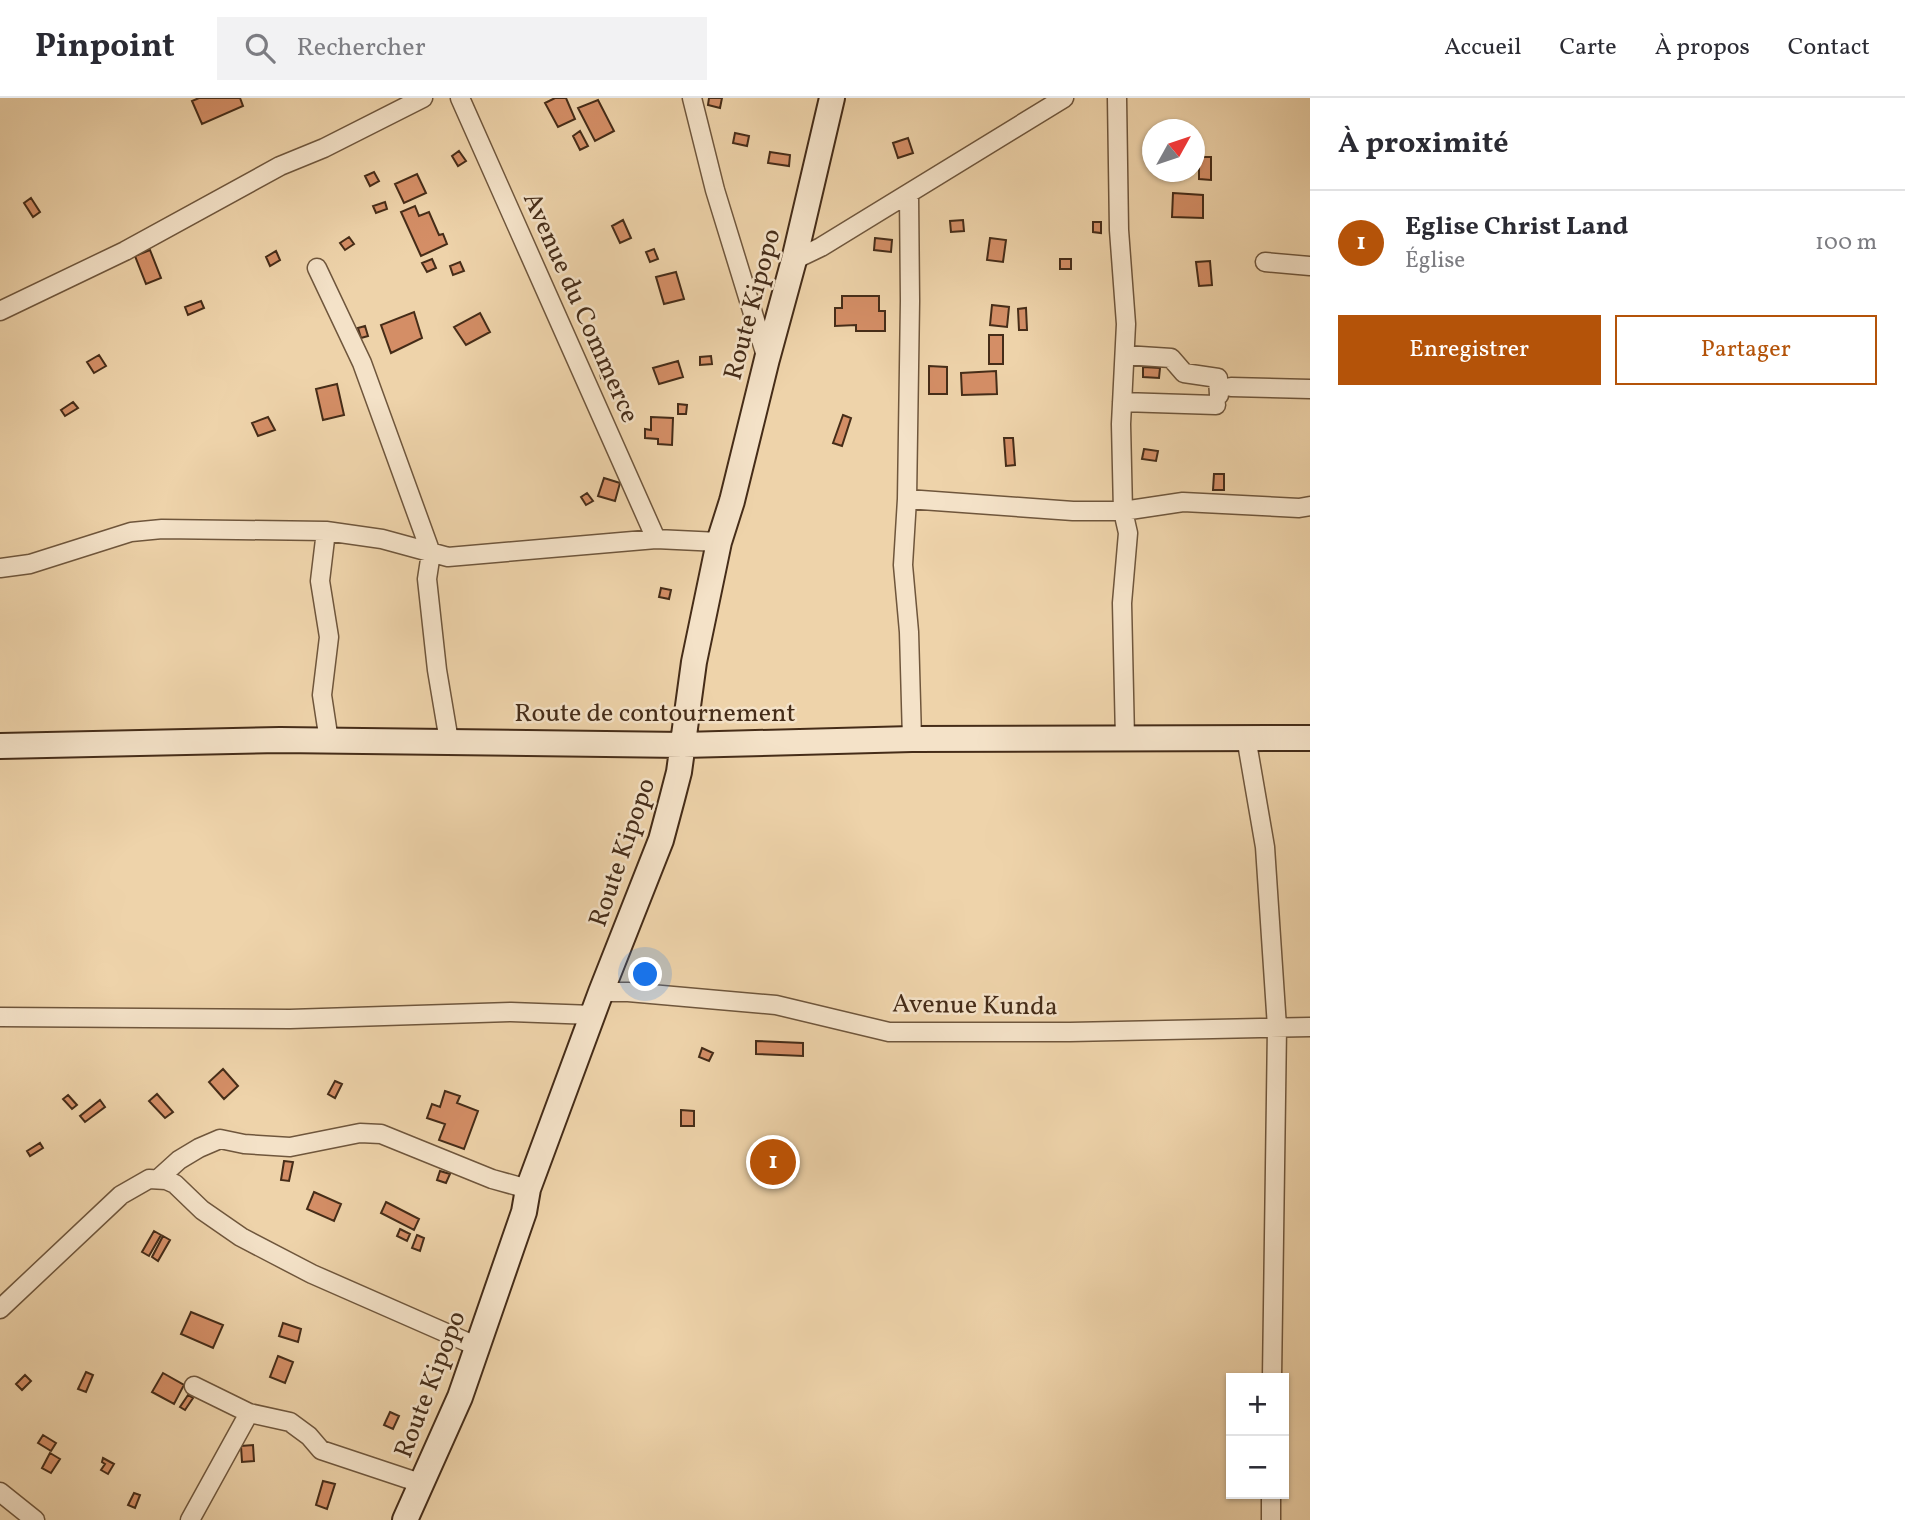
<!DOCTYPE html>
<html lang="fr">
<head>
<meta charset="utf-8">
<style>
	:root { --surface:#fff; --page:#f2f2f3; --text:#2b2b33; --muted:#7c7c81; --line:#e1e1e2; --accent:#b45309 }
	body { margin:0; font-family:Vollkorn,serif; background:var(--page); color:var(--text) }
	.controls { position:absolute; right:21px; bottom:21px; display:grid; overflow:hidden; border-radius:0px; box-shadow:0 2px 5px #0004 }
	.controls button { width:63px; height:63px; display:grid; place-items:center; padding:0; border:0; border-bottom:2px solid var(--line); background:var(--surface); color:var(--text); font:35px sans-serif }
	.compass { position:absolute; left:1142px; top:21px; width:63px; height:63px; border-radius:50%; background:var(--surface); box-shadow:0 2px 5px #0004; rotate:50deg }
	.you { position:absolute; left:646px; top:877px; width:24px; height:24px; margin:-18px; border:5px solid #fff; border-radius:50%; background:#1a73e8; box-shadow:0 0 0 10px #1a73e833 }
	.badge { display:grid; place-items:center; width:46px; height:46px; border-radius:50%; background:var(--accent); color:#fff; font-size:23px; font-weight:700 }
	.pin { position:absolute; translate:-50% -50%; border:4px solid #fff; box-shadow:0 2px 7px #0006 }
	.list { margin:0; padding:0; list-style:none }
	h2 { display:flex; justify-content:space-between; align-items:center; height:91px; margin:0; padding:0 28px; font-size:30px }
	h2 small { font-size:23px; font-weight:400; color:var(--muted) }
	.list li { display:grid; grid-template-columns:46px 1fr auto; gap:21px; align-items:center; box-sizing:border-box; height:105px; padding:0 28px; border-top:2px solid var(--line) }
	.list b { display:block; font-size:26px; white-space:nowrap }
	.list p { margin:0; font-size:23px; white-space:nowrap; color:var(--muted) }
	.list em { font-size:23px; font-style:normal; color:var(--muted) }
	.actions { display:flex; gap:14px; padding:21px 28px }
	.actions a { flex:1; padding:16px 0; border:2px solid var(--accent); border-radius:0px; text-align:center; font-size:24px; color:var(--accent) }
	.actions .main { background:var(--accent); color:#fff }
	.icon { flex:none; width:38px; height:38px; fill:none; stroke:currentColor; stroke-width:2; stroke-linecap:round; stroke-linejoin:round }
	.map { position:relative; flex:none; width:1310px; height:1422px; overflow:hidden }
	header { display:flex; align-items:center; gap:42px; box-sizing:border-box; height:98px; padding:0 35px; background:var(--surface); border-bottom:2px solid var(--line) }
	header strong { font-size:33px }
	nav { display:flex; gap:38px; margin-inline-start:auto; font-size:24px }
	.search { width:490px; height:63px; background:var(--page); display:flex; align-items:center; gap:18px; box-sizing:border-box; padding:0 24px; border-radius:0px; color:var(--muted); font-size:26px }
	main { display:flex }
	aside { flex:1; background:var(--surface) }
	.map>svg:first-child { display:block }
	.building { fill:#d48e66; stroke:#452c18; stroke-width:2 }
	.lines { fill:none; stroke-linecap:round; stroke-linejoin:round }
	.street-casing { stroke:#6f563c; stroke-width:21 }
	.secondary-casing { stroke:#452c18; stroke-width:28 }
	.street { stroke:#f4e2c8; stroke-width:18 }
	.secondary { stroke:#f4e2c8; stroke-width:24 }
	.labels { text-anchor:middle; stroke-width:5; stroke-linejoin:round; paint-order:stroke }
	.street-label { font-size:26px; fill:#452c18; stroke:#f4e2c8 }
</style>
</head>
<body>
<header>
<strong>Pinpoint</strong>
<div class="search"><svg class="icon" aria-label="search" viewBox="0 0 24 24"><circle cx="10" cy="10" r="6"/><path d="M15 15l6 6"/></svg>Rechercher</div>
<nav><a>Accueil</a><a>Carte</a><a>À propos</a><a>Contact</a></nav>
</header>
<main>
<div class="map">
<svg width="1310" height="1422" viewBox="0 0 1310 1422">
	<rect width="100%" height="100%" fill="#eed3aa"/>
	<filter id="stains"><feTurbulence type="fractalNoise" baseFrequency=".00286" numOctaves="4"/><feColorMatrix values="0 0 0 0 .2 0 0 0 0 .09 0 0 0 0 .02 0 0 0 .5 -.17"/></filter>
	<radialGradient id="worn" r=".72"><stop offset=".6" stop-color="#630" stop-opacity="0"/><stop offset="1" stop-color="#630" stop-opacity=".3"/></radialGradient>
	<path class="building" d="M 199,0 L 240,0 L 243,8 L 202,26 L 192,3 Z
		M 555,0 L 566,0 L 575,21 L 558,29 L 545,5 Z
		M 709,0 L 722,0 L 720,10 L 708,7 Z
		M 598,2 L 614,33 L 595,43 L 578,10 Z
		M 580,33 L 588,48 L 580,52 L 573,38 Z
		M 735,35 L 749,38 L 747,48 L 733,45 Z
		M 908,40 L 913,55 L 898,60 L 893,45 Z
		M 459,53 L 466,63 L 458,68 L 452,58 Z
		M 770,54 L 790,57 L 789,68 L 768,65 Z
		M 1199,59 L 1211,59 L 1211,82 L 1199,81 Z
		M 374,74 L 379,83 L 370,88 L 365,78 Z
		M 417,76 L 426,95 L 404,105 L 395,86 Z
		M 1173,95 L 1203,97 L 1203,120 L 1172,119 Z
		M 31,100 L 40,114 L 33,119 L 24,105 Z
		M 385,104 L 387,111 L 376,115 L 373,108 Z
		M 415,108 L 419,118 L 429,114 L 439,137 L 443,136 L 447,146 L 421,158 L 401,114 Z
		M 623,122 L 631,140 L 620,145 L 612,128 Z
		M 963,122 L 964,133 L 951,134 L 950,123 Z
		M 1093,124 L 1101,124 L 1101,135 L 1093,134 Z
		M 349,139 L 354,146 L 345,152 L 340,145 Z
		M 875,140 L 892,142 L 891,154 L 874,152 Z
		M 990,140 L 1006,142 L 1003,164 L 987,162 Z
		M 654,151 L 658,161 L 650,164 L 646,154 Z
		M 150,152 L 161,180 L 146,186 L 135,158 Z
		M 276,153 L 280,162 L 270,168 L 266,159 Z
		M 432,161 L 436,170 L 427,174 L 422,165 Z
		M 1060,161 L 1071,161 L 1071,171 L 1060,171 Z
		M 1210,163 L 1212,187 L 1199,188 L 1196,164 Z
		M 460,164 L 464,173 L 453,177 L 450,168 Z
		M 676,174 L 684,201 L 664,206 L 656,179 Z
		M 842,198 L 879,198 L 879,213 L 885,213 L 885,233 L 856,233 L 856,227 L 835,228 L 835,210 L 842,210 Z
		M 201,203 L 204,210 L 188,217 L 185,209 Z
		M 992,207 L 1009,209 L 1007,229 L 990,227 Z
		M 1026,210 L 1027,232 L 1019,232 L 1018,211 Z
		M 414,214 L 422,240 L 391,255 L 381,227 Z
		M 480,215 L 490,234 L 466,247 L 454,229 Z
		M 365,228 L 368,238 L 361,240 L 358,230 Z
		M 989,237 L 1003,237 L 1003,266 L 989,266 Z
		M 99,257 L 106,268 L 94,275 L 87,264 Z
		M 711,258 L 712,266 L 700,267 L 700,259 Z
		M 678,263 L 683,279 L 659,286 L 653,270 Z
		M 610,266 L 613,278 L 601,280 L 599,270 Z
		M 929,268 L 947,269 L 947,296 L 929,296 Z
		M 1143,269 L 1160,270 L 1159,280 L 1143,279 Z
		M 996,273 L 997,296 L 962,297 L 961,275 Z
		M 337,286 L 344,317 L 323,322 L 316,291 Z
		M 73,304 L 78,310 L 65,318 L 61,312 Z
		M 678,306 L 687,307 L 686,316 L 678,316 Z
		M 843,317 L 851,320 L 842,348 L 833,345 Z
		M 268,319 L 275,332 L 258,338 L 252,325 Z
		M 651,319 L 673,320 L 672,347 L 658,346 L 658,341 L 645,340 L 645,331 L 651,332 Z
		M 1004,340 L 1013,340 L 1015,367 L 1006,368 Z
		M 1144,351 L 1158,353 L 1156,363 L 1142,361 Z
		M 1214,376 L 1224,376 L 1224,392 L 1213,392 Z
		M 604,380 L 620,385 L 615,403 L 598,398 Z
		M 587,395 L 593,403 L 586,407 L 581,399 Z
		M 661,490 L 671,492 L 669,501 L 659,499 Z
		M 756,943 L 803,945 L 803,958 L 756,956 Z
		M 702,950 L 713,955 L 709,963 L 699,959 Z
		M 223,971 L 238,988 L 224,1001 L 209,984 Z
		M 335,983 L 342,986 L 335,1000 L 328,996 Z
		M 445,993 L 460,998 L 457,1005 L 478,1013 L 464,1051 L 439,1042 L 445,1026 L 427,1020 L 432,1006 L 440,1009 Z
		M 157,996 L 173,1014 L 165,1020 L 149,1003 Z
		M 68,997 L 77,1007 L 72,1011 L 63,1001 Z
		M 100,1002 L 105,1009 L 85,1024 L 80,1018 Z
		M 681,1012 L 694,1013 L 694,1028 L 681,1028 Z
		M 40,1045 L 43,1050 L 30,1058 L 27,1053 Z
		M 284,1063 L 293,1064 L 289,1083 L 281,1082 Z
		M 440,1073 L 450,1076 L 446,1085 L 437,1082 Z
		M 314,1094 L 341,1106 L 334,1123 L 307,1111 Z
		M 386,1104 L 419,1121 L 414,1132 L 381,1115 Z
		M 400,1131 L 410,1136 L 407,1143 L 397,1138 Z
		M 154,1133 L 161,1137 L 149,1158 L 142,1154 Z
		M 417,1137 L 424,1140 L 420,1153 L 412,1150 Z
		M 163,1138 L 170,1142 L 158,1163 L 152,1159 Z
		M 191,1214 L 223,1227 L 213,1250 L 181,1236 Z
		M 283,1225 L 301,1231 L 298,1244 L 279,1238 Z
		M 278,1258 L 293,1264 L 285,1285 L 270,1279 Z
		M 86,1274 L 93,1277 L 86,1294 L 78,1291 Z
		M 163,1275 L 184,1287 L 174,1306 L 152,1294 Z
		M 25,1277 L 31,1283 L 22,1292 L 16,1286 Z
		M 188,1297 L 193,1300 L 185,1312 L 180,1309 Z
		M 390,1314 L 399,1318 L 393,1331 L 384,1327 Z
		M 43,1337 L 56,1345 L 51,1353 L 38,1345 Z
		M 253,1347 L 254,1363 L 242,1364 L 241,1348 Z
		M 50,1355 L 60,1361 L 51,1375 L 42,1370 Z
		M 103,1360 L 114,1366 L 108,1376 L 101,1372 L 105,1366 L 102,1364 Z
		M 323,1383 L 335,1386 L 327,1411 L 316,1407 Z
		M 134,1395 L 140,1397 L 135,1410 L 128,1407 Z"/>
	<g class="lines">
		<defs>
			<path id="street" d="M 460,0 L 656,441
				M 692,0 L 715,92 L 767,261
				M 1117,0 L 1119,132 L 1126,226 L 1121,326 L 1123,413 L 1128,435 L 1122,505 L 1125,641
				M 909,96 L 910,203 L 907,401 L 903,467 L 909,534 L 912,641
				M 794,162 L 821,149 L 1064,0
				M 1265,164 L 1310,168
				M 317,170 L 362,265 L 431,455 L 427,481 L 437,572 L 449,643
				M 0,213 L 125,153 L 280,68 L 324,50 L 423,0
				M 1125,257 L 1171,260 L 1184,275 L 1218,280 L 1219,297
				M 1231,289 L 1310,291
				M 1122,304 L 1216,307
				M 907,401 L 1073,413 L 1123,413 L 1183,404 L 1299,410 L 1310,408
				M 326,433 L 320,483 L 329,539 L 322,597 L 329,643
				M 0,470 L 30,466 L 131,434 L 162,431 L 326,433 L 382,441 L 448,459 L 656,441 L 719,444
				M 1246,639 L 1265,749 L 1277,929 L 1272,1280
				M 601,894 L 628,894 L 776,907 L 889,934 L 1070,934 L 1310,929
				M 0,919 L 290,921 L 511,914 L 593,917
				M 158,1081 L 179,1062 L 199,1050 L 220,1041 L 244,1046 L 290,1049 L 360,1035 L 381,1036 L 492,1081 L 528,1091
				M 0,1211 L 121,1097 L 149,1081 L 166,1082 L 175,1086 L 202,1112 L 241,1139 L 312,1176 L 476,1248
				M 194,1288 L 249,1315 L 290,1324 L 309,1338 L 321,1352 L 423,1386
				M 0,1394 L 35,1422
				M 190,1422 L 249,1315
				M 1271,1422 L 1271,1396"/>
			<path id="secondary" d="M 0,648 L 280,642 L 683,647 L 912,641 L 1310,640
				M 405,1422 L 460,1299 L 524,1114 L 528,1091 L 601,894 L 661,742 L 672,701 L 679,674 L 694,564 L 719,444 L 732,403 L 767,261 L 794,162 L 832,0"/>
		</defs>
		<use href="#street" class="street-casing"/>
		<use href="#secondary" class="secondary-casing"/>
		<use href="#street" class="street"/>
		<use href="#secondary" class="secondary"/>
	</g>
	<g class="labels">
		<g class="street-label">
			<text transform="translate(751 206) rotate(-75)" y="9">Route Kipopo</text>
			<text transform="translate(582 209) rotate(66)" y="9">Avenue du Commerce</text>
			<text x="655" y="623">Route de contournement</text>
			<text transform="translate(621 754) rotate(-71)" y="9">Route Kipopo</text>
			<text transform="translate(975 906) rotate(1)" y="9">Avenue Kunda</text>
			<text transform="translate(429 1286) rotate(-69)" y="9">Route Kipopo</text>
		</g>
	</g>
	<rect width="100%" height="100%" filter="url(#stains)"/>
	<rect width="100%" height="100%" fill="url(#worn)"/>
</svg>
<div class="controls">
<button>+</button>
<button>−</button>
</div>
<svg class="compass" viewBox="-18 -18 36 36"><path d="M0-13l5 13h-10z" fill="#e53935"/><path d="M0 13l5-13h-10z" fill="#7c7c81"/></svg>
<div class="you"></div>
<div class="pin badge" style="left:773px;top:1064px">1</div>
</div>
<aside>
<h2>À proximité<small></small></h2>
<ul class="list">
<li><span class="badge">1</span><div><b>Eglise Christ Land</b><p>Église</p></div><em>100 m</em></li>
</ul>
<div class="actions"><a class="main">Enregistrer</a><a>Partager</a></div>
</aside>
</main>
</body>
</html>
